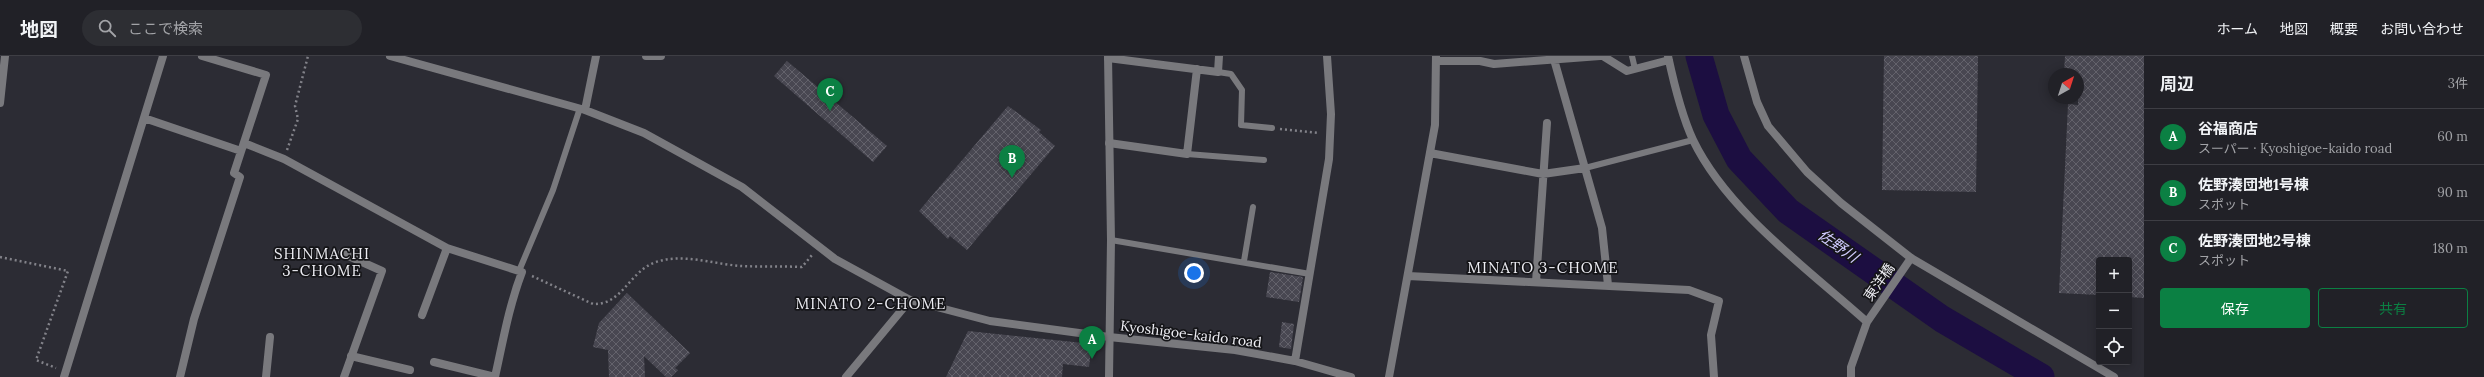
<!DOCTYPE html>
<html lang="ja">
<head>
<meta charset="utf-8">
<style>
	:root { --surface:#212127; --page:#2d2e33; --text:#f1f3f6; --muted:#a2a3a7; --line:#3e3e44; --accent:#0b8043 }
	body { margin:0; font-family:Lora,"Noto Sans JP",serif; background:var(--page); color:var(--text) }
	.controls { position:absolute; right:12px; bottom:12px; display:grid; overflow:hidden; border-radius:4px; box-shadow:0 2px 10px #0003 }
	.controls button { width:36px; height:36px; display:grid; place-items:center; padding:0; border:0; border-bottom:1px solid var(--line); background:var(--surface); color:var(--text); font:20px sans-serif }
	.compass { position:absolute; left:2048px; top:12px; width:36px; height:36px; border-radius:50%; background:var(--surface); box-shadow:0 2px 10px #0003; rotate:39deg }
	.you { position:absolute; left:1194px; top:217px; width:14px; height:14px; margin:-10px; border:3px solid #fff; border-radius:50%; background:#1a73e8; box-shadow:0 0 0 6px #1a73e833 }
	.badge { display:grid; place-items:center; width:26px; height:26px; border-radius:50%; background:var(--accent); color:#fff; font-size:13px; font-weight:700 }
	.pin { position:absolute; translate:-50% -33px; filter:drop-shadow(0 1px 2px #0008) }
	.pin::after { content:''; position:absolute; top:21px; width:14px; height:12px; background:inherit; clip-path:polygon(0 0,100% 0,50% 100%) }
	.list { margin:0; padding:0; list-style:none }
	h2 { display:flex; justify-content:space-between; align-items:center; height:52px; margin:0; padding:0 16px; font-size:17px }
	h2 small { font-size:13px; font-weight:400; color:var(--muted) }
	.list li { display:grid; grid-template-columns:26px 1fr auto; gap:12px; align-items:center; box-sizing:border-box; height:56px; padding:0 16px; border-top:1px solid var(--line) }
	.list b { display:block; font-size:15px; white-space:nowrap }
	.list p { margin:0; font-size:13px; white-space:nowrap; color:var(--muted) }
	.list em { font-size:13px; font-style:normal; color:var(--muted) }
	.actions { display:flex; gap:8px; padding:12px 16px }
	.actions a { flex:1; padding:9px 0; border:1px solid var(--accent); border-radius:4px; text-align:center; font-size:14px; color:var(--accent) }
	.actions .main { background:var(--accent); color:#fff }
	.icon { flex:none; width:22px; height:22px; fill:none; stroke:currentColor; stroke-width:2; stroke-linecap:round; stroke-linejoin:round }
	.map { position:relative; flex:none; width:2144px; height:321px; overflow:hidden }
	header { display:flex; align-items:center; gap:24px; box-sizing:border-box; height:56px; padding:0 20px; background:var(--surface); border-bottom:1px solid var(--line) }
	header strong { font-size:19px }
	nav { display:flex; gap:22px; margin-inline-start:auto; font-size:14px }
	.search { width:280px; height:36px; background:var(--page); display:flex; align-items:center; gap:10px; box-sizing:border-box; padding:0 14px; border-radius:22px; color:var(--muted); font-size:15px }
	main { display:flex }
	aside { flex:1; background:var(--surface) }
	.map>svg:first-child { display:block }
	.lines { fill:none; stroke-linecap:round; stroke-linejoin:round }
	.river { stroke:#1c0e41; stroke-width:27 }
	.building { fill:url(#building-cross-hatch) }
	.path { stroke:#828289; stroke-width:2.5; stroke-dasharray:2 3; stroke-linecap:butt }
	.service { stroke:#79797d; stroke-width:6 }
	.pedestrian { stroke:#79797d; stroke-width:8 }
	.minor { stroke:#79797d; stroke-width:8 }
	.tertiary { stroke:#79797d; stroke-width:8 }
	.labels { text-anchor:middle; stroke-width:3.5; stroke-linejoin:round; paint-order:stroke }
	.street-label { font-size:14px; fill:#eeeef4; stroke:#151518 }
	.water-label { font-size:15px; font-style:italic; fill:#cfc9fd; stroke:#151518 }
	.neighbourhood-label { font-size:15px; letter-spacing:1px; fill:#eeeef4; stroke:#151518 }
</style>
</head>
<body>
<header>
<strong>地図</strong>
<div class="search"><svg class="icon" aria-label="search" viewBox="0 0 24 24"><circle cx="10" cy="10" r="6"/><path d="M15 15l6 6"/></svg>ここで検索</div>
<nav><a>ホーム</a><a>地図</a><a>概要</a><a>お問い合わせ</a></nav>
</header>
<main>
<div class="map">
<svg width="2144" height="321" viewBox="0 0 2144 321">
	<defs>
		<pattern id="building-cross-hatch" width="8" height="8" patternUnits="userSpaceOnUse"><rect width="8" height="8" fill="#484751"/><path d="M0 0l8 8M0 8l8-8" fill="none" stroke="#63626b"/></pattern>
	</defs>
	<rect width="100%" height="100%" fill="#2c2c34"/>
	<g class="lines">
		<path class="river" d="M 1699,0 L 1716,59 L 1739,103 L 1788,155 L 1942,263 L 2041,321"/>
	</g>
	<path class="building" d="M 1884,0 L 1978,0 L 1976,136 L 1882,134 Z
		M 2065,0 L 2144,0 L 2144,242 L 2129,241 L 2129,204 L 2099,204 L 2099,239 L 2059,237 L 2068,48 L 2078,49 L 2078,18 L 2064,18 Z
		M 787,5 L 887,90 L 873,106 L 774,20 Z
		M 1008,50 L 1041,74 L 1039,76 L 1055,90 L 967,194 L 950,180 L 948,183 L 919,155 Z
		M 1270,216 L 1303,221 L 1299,246 L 1266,241 Z
		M 627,237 L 690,297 L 675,312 L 678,314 L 671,321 L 666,321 L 644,300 L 645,321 L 609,321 L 608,294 L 593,291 L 599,267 Z
		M 1282,266 L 1294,268 L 1291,293 L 1279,291 Z
		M 968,275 L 1083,287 L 1091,295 L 1089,311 L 1063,308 L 1062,321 L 946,321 Z"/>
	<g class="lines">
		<path class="path" d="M 1280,73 L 1319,77
			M 287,94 L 298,63 L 295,50 L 308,0
			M 0,201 L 68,215 L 36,304 L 56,312
			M 532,220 L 593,248 C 623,249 629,215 656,206 C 683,197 713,208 741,210 C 761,211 781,210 802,211 L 812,199"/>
		<path class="service" d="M 1632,0 L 1635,13
			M 1218,16 L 1231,18 L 1242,34 L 1241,69 L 1272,72
			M 1187,98 L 1264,104
			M 1585,112 L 1693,84
			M 1111,184 L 1310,218
			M 1244,205 L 1253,151
			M 519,215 L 553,134 L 580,52"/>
		<path class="pedestrian" d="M 1911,202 L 2114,321"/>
		<path class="minor" d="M 390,0 L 585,54 L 644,77 L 742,131 L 835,203 L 910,244 L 990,265 L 1109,281 L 1235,294 L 1295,305 L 1351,321
			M 646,0 L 661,0
			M 1553,0 L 1602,172 L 1608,229
			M 1603,0 L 1627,15 L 1669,4
			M 1668,0 C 1674,28 1681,58 1693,84 C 1727,155 1809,214 1867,266 L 1851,311 L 1851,321
			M 1744,0 L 1757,46 L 1768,70 L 1807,116 L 1841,147 L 1911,202 L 1867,266
			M 1108,2 L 1218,16 L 1219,0
			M 1436,5 L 1480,5 L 1494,8 L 1600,0
			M 0,47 L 5,0
			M 585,54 L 596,0
			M 144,62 L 241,95
			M 244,87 L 284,103 L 447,192 L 522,216 C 509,250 503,285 495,321
			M 1109,87 L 1187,98 L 1197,13
			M 1430,97 L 1543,118 L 1585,112
			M 342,197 L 382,215 L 344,321
			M 1408,220 L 1689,234 L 1719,245 L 1711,279 L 1714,321
			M 1536,226 L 1547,67
			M 422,259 L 447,192
			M 351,300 L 410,314
			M 1295,305 L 1329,103 L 1331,58 L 1327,0
			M 434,306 L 495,321
			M 64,321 L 163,0
			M 180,321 L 194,263 L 240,121 L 234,117 L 266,19 L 202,0
			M 266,321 L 270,281
			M 846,321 L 910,244
			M 1389,321 L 1435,69 L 1436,0"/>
		<path class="tertiary" d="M 1108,0 L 1111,184 L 1109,321"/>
	</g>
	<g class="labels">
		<g class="street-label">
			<text transform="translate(1879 226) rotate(-55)" y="5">東洋橋</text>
			<text transform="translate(1191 278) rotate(7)" y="5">Kyoshigoe-kaido road</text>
		</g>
		<g class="water-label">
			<text transform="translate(1838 190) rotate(35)" y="5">佐野川</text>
		</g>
		<g class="neighbourhood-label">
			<text x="322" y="203">SHINMACHI<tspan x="322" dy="17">3-CHOME</tspan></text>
			<text x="1543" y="217">MINATO 3-CHOME</text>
			<text x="871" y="253">MINATO 2-CHOME</text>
		</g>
	</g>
</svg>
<div class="controls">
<button>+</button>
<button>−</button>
<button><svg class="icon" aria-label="locate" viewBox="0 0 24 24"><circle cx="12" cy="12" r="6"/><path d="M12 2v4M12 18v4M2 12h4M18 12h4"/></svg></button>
</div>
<svg class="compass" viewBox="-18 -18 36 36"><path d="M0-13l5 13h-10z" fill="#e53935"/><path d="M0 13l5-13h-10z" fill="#a2a3a7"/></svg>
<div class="you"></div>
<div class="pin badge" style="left:1092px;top:303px">A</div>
<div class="pin badge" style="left:1012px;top:122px">B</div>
<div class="pin badge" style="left:830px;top:55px">C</div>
</div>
<aside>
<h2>周辺<small>3件</small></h2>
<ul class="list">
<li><span class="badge">A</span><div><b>谷福商店</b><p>スーパー · Kyoshigoe-kaido road</p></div><em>60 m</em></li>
<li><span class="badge">B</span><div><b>佐野湊団地1号棟</b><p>スポット</p></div><em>90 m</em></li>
<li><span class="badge">C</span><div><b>佐野湊団地2号棟</b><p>スポット</p></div><em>180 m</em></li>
</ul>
<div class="actions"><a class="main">保存</a><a>共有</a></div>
</aside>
</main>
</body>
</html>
